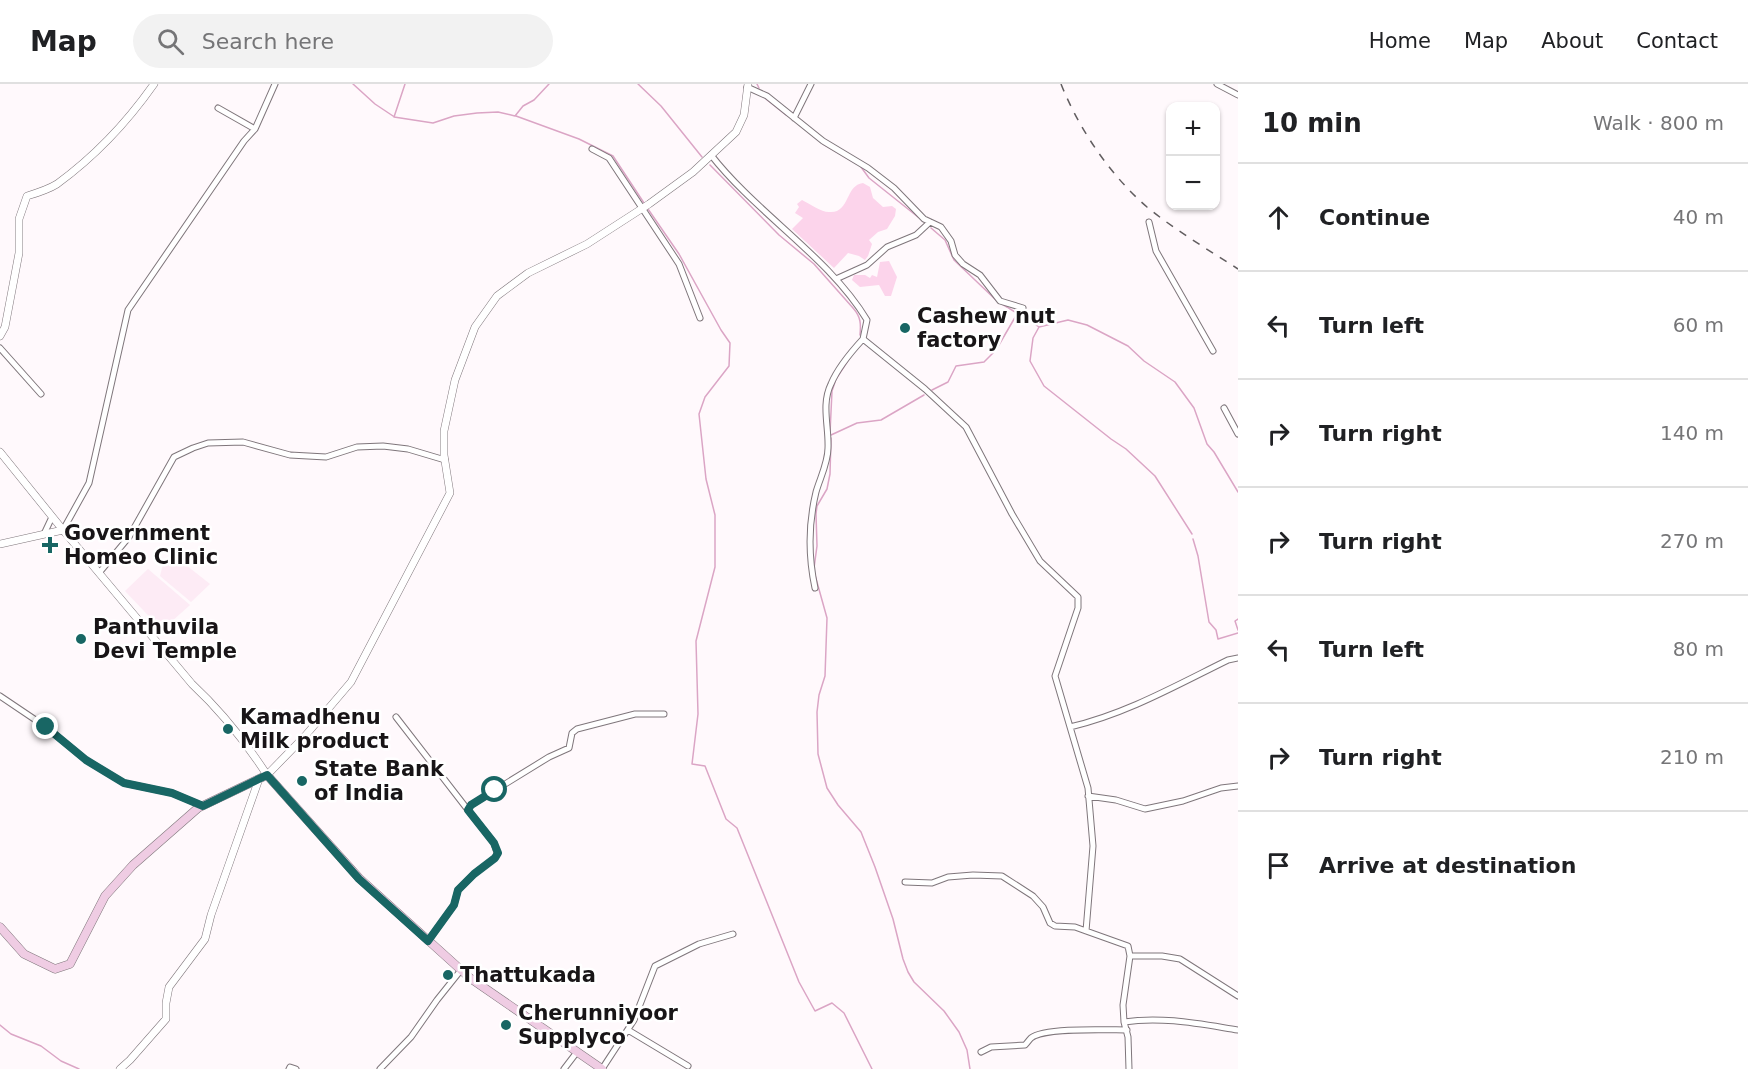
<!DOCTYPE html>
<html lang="en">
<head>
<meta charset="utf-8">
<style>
	:root { --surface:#fff; --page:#f2f2f2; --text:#202124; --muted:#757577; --line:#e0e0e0 }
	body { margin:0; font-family:"DejaVu Sans",sans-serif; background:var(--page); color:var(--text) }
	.controls { position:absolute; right:18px; top:18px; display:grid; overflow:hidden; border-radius:12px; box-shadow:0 2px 4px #0004 }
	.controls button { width:54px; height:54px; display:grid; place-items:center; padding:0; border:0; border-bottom:2px solid var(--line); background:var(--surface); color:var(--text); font:30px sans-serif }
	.stop { position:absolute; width:18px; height:18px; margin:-14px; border:4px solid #186664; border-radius:50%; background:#fff }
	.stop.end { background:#186664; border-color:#fff; box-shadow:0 2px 6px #0008 }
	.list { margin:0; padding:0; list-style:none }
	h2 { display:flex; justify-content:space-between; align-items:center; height:78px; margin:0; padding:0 24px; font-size:26px }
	h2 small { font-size:20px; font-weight:400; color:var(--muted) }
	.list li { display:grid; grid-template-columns:39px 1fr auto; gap:18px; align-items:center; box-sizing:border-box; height:108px; padding:0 24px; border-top:2px solid var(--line) }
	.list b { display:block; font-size:22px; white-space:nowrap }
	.list em { font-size:20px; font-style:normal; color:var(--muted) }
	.icon { flex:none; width:33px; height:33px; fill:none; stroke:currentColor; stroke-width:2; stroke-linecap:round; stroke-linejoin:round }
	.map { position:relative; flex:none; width:1238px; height:985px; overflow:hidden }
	header { display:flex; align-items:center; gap:36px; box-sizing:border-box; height:84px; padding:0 30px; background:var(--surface); border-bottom:2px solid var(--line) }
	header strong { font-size:28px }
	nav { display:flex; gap:33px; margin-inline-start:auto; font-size:21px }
	.search { width:420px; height:54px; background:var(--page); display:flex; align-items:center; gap:15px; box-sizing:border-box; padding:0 21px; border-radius:33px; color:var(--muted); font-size:22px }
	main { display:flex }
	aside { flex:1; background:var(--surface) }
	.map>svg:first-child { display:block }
	.built { fill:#fdebf5 }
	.green { fill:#fcd4eb }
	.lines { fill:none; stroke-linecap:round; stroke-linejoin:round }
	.stream { stroke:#dba5c5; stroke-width:1.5 }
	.minor-casing { stroke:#7f767b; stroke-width:7 }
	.tertiary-casing { stroke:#7f767b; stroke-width:8 }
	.secondary-casing { stroke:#7f767b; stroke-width:9 }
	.minor { stroke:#fff; stroke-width:5 }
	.tertiary { stroke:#fff; stroke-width:7 }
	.secondary { stroke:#efcce3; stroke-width:8 }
	.rail { stroke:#615d5f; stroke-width:1.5; stroke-dasharray:8 8; stroke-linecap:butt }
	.route { stroke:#186664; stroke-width:8 }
	.poi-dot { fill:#186664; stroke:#fff; stroke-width:2 }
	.labels { text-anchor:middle; stroke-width:5; stroke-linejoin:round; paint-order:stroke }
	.poi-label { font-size:21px; font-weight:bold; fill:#181517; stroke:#fff; text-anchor:start }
</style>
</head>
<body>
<header>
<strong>Map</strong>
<div class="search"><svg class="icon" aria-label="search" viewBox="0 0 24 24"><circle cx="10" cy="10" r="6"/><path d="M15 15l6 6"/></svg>Search here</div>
<nav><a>Home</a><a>Map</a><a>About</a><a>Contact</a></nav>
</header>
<main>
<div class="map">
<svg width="1238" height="985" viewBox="0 0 1238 985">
	<rect width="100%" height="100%" fill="#fff9fc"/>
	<path class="built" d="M 172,470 L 210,500 L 191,518 L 160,492 L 163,480 Z
		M 148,485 L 190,521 L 162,546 L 125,507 Z"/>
	<path class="green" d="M 863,99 L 870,103 L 873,114 L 883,123 L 892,122 L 896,125 L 895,132 L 887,145 L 878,148 L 869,156 L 872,160 L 868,172 L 865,176 L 859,172 L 848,169 L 834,184 L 792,145 L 803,134 L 795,129 L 799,123 L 797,120 L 802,116 C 810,120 821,128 829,128 C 850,130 845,101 863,99 Z
		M 889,177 L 897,193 L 891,212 L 885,212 L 879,201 L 860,203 L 852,196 L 854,191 L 865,191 L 870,194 L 872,191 L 877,193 L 880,178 Z"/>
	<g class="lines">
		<path class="stream" d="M 353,0 L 375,20 L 393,32
			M 405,0 L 394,33 L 433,39 L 454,32 L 477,29 L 498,28 L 515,32 L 523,22 L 534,16 L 549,0
			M 638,0 L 661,22 L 702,73
			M 757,0 L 759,4
			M 766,15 L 786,31
			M 516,32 L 579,55 L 613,72 L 644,119
			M 797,39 L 812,51
			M 823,60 L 857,80
			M 710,81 L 779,151 L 814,180 L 853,224 C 861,233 861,240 860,251
			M 861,83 L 869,94 L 918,133
			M 648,125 L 679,170 L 721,246 L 730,259 L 729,282 L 705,313 L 699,330 L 706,395 L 715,431 L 715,483 L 696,557 L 698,630 L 692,680 L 705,682 L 726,735 L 737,744 L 799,898 L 815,927 L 832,919 L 844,929 L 872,985
			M 931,144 L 945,156 L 954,176 L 996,216
			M 1002,220 L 1031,238
			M 1036,241 L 1039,243 L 1033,254 L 1030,277 L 1044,302 L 1111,355 L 1126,365 L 1155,392 L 1192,450
			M 1039,243 L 1068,236 L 1087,241 L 1128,262 L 1144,277 L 1175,298 L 1194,324 L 1207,360 L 1214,368 L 1238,408
			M 932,306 L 948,298 L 956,282 L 984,278 L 996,266 L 1017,230
			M 830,349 L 832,307 L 836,295 L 851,272
			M 831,351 L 857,339 L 881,336 L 924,311
			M 1193,455 L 1198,472 L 1209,538 L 1216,546 L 1218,555 L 1238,549
			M 814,484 L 817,462 L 816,430 L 817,422 L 827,405 L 830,390 L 831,354
			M 815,491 L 827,534 L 825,592 L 819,611 L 817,628 L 818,670 L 827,704 L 838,721 L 861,748 L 875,783 L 893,835 L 903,875 L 908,888 L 914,898 L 944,927 L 959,948 L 967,966 L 970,985
			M 1238,535 L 1235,537 L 1238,546
			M 0,941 L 11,950 L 41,962 L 61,977 L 79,985"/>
		<defs>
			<path id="minor" d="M 1217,0 L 1238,11
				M 747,3 L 767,12 L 823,57 L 868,84 L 894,104 L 924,135 L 941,143 L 951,157 L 955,171 L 963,180 L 980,191 L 1000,217 L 1023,224
				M 218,24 L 255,45
				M 794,34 L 811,0
				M 592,65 L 609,74 L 679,180 L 700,234
				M 711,71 C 757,130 829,173 867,236 L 863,255 L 925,305 L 966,343 L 1012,430 L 1040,477 L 1078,513 L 1078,524 L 1055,592 L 1088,704 L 1093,762 L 1086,847 L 1128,862 L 1130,872 L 1123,921 L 1124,938 L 1128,953 L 1129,985
				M 1149,138 L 1156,167 L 1213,267
				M 836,195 L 867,181 L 887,163 L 916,151 L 930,138
				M 0,264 L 41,310
				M 1224,324 L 1238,350
				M 63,446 L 89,399 L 128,226 L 244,57 L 255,45 L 275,0
				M 44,450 L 52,433
				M 99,489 L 129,453 L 174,373 L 193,364 L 208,359 L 243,358 L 290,371 L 326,373 L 357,363 L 383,362 L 408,365 L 445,376
				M 815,504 C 808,471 808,441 816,408 C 820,394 828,379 828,364 C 829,343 821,320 831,300 C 838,283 851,268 863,255
				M 0,612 L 46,643 L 86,676 L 124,699 L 172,709 L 203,722
				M 396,633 L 468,726
				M 1070,643 C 1126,630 1177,601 1228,576 L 1238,574
				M 1088,712 L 1116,716 L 1145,725 L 1183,717 L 1221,704 L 1238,702
				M 905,798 L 932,799 L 948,793 L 973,791 L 1002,792 L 1033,812 L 1043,823 L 1050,839 L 1055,842 L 1075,843 L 1086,847
				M 428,857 L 454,821 L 458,806 L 474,790 L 495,774 L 497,769 L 494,759 L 468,726 L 471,721 L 549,673 L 569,664 L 572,649 L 577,645 L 635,630 L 664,630
				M 1130,872 L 1162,872 L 1180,875 L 1238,912
				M 1124,938 C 1162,932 1200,940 1238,946
				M 628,946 L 688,982
				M 981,968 L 991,963 L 1025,961 C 1027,959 1029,956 1031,954 C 1044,943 1108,946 1127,946
				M 289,985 L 290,983 L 296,985
				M 380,985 L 411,953 L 437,916 L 461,886
				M 564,985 L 577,968
				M 602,985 L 634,936 L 655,882 L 699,860 L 733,850"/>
			<path id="tertiary" d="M 0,252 L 5,243 L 19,169 L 19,135 L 27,112 C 37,109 49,105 57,100 C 94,73 128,37 154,0
				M 0,368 L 63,446
				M 0,460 L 63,446 L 192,600 C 221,627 245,657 267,691 L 305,652 L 351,598 L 450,409 L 444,371 L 444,347 L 455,296 L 475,243 L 497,212 L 528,189 L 587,160 L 649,120 L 693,88 L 736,48 L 744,31 L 748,0
				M 120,985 L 130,976 L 166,935 L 166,919 L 169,903 L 205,855 L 211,831 L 259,695"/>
			<path id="secondary" d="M 0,843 L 24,870 L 55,885 L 70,880 L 105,812 L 133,781 L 198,724 L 267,691 L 359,794 L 470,894 L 602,985"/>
		</defs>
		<use href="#minor" class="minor-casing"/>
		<use href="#tertiary" class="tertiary-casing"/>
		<use href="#secondary" class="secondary-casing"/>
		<use href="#minor" class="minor"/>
		<use href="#tertiary" class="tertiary"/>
		<use href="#secondary" class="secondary"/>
		<path class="rail" d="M 1061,0 C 1079,45 1110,91 1147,123 C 1175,146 1207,165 1238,185"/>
	</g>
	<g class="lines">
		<path class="route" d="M 46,643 L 86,676 L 124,699 L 172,709 L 203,722 L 267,691 L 359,795 L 428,857 L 454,821 L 458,806 L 474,790 L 495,774 L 498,769 L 494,759 L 468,726 L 471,721 L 495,706"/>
	</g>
	<g class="poi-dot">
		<circle cx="905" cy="244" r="6"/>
		<path d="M47 452h6v6h6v6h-6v6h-6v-6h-6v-6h6z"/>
		<circle cx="81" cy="555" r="6"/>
		<circle cx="228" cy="645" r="6"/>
		<circle cx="302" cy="697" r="6"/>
		<circle cx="448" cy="891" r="6"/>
		<circle cx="506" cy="941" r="6"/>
	</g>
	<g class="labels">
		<g class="poi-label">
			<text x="917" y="239">Cashew nut<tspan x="917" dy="24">factory</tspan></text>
			<text x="64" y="456">Government<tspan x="64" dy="24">Homeo Clinic</tspan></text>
			<text x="93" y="550">Panthuvila<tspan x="93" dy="24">Devi Temple</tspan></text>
			<text x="240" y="640">Kamadhenu<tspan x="240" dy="24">Milk product</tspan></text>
			<text x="314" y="692">State Bank<tspan x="314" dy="24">of India</tspan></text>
			<text x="460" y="898">Thattukada</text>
			<text x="518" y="936">Cherunniyoor<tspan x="518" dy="24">Supplyco</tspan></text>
		</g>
	</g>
</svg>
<div class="controls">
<button>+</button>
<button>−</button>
</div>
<div class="stop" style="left:495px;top:706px"></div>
<div class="stop end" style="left:46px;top:643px"></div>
</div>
<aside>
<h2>10 min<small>Walk · 800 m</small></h2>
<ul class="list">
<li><svg class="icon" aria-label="ahead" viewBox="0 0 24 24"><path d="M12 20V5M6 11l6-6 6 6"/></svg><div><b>Continue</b></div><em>40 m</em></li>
<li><svg class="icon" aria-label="left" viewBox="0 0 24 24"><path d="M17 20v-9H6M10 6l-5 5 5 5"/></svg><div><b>Turn left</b></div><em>60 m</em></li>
<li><svg class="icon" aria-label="right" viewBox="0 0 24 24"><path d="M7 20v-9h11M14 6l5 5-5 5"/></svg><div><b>Turn right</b></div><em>140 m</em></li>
<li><svg class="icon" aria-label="right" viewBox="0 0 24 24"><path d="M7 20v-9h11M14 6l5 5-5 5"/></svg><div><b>Turn right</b></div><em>270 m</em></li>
<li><svg class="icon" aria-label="left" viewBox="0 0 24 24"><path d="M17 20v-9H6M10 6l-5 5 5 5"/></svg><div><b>Turn left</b></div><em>80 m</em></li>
<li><svg class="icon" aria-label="right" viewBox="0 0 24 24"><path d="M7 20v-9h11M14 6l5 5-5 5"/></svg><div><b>Turn right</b></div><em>210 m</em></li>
<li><svg class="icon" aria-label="arrive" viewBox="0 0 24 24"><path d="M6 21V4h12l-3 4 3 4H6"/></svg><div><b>Arrive at destination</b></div></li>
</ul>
</aside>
</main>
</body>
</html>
